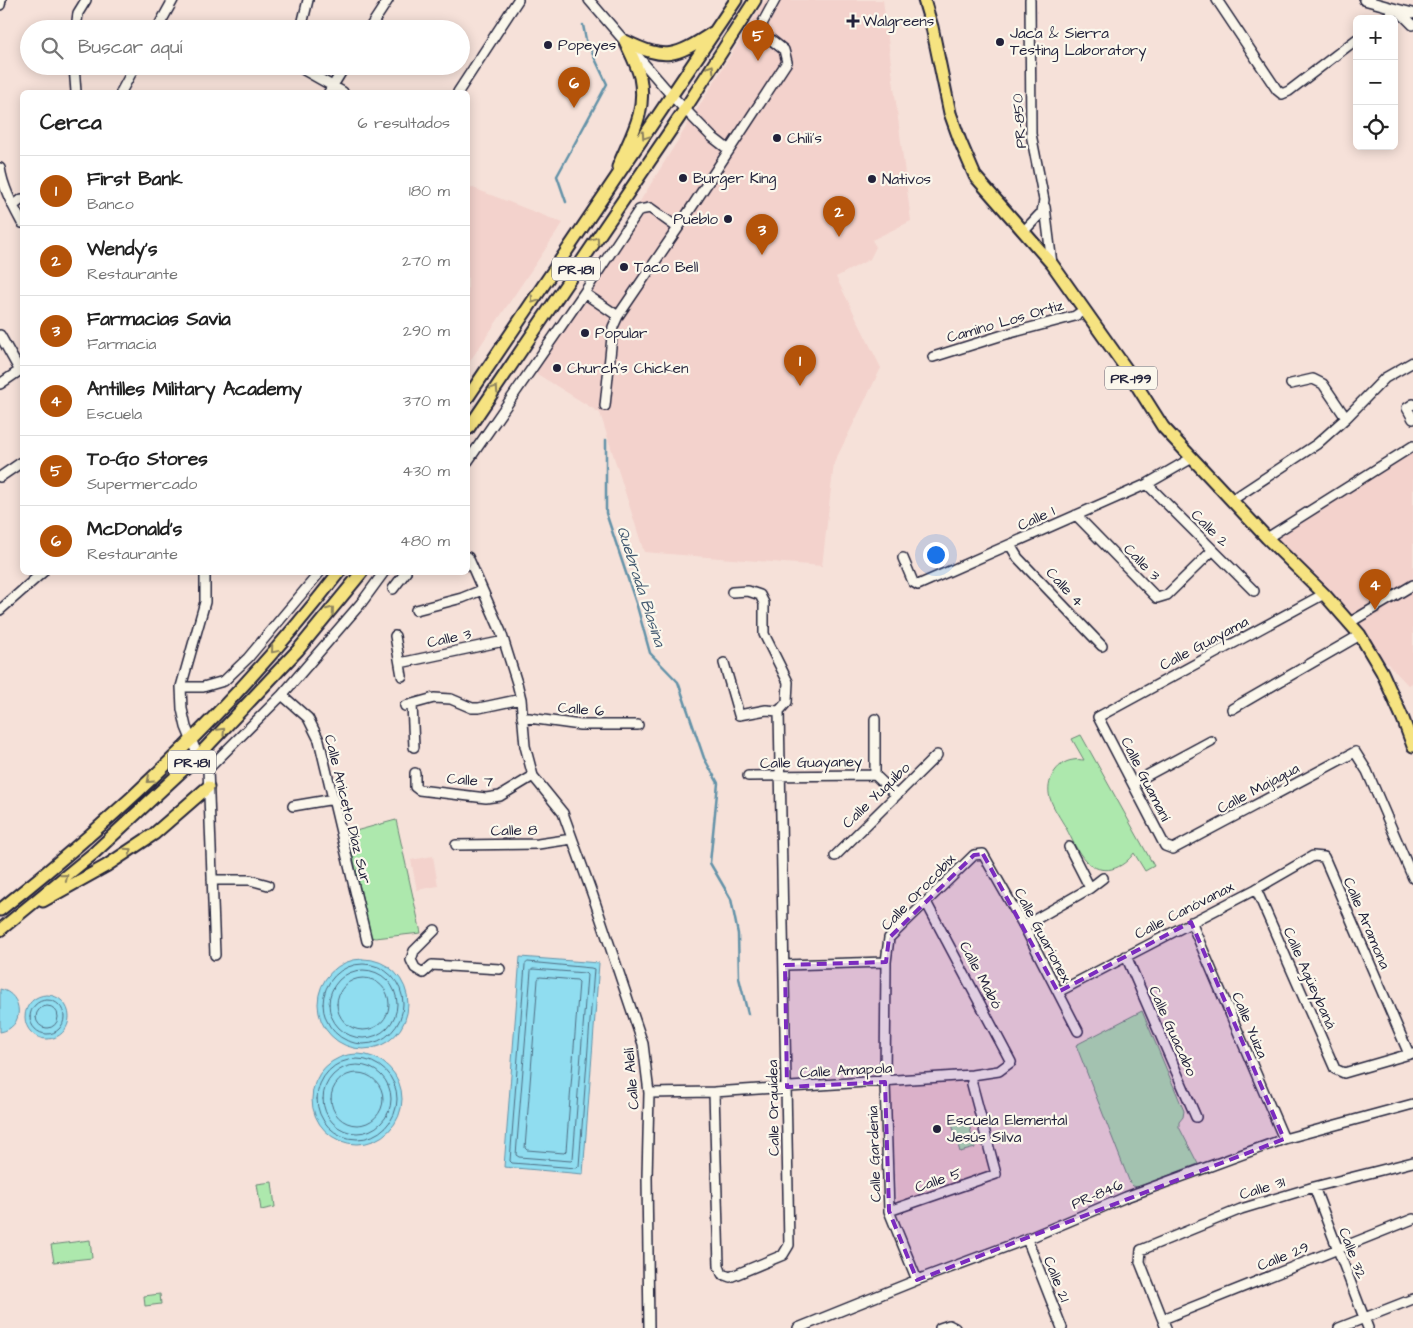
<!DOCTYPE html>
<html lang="es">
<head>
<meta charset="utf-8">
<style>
	:root { --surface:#fff; --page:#f2f2f2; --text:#222; --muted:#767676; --line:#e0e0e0; --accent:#b45309 }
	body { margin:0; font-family:"Architects Daughter",sans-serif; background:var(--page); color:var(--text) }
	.controls { position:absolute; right:15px; top:15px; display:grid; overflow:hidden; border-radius:8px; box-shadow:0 2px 12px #0003 }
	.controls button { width:45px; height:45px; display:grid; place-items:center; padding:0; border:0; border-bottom:1px solid var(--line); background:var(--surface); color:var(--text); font:25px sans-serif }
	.you { position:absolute; left:935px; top:554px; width:18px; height:18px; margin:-12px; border:4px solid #fff; border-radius:50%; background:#1a73e8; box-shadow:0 0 0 8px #1a73e833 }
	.badge { display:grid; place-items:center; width:32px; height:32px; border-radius:50%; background:var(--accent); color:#fff; font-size:16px; font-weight:700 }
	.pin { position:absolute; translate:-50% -41px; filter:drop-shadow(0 1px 2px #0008) }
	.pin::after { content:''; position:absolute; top:26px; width:18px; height:15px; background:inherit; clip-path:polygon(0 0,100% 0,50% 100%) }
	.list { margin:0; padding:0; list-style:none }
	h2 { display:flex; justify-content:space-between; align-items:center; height:65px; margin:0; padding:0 20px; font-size:21px }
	h2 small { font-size:16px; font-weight:400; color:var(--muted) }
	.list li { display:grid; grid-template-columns:32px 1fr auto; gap:15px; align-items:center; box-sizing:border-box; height:70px; padding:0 20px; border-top:1px solid var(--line) }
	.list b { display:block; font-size:19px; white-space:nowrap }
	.list p { margin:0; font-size:16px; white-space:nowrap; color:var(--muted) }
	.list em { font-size:16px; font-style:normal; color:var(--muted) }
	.icon { flex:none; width:28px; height:28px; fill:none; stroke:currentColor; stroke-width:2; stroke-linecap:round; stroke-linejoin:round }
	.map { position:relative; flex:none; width:1413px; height:1328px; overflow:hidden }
	.search { position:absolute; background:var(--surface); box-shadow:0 2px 12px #0003; left:20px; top:20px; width:450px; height:55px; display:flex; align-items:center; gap:12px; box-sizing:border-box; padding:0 18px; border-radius:28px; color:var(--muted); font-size:19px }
	.panel { position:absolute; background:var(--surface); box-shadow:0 2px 12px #0003; left:20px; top:90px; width:450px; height:485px; border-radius:8px }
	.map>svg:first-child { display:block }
	.built { fill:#f3d2cc }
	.green { fill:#ade8ad; stroke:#688574 }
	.water { fill:#90ddf0; stroke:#6492a8 }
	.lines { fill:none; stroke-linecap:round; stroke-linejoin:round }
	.shore { stroke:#4e6d83; stroke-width:1 }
	.stream { stroke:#6492a8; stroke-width:2.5 }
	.minor-casing { stroke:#22223b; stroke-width:12 }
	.major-casing { stroke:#22223b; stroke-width:15 }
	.minor { stroke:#fbf7ec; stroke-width:9 }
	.major { stroke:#f6e381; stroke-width:11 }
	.oneway { stroke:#8c825e }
	.marked { fill:#7b2cbf; fill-opacity:0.2; stroke:#7b2cbf; stroke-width:4; stroke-dasharray:10 6; stroke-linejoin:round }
	.poi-dot { fill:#22223b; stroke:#fbf7ec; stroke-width:2 }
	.labels { text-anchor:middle; stroke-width:4.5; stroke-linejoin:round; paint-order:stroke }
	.shield { fill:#fbf7ec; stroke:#636270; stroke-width:1 }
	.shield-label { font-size:14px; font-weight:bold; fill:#22223b }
	.poi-label { font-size:15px; fill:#22223b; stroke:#fbf7ec; text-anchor:start }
	.street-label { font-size:15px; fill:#22223b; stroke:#fbf7ec }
	.water-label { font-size:16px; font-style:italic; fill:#435a71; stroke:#fbf7ec }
</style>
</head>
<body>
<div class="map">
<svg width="1413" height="1328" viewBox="0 0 1413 1328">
	<rect width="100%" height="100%" fill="#f6e1d9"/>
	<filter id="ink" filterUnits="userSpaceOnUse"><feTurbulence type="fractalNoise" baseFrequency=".02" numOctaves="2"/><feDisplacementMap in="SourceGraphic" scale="10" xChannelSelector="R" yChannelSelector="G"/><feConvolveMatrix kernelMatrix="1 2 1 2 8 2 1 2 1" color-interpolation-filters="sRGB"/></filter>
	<g filter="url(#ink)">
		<path class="built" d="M 765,0 L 883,0 L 911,221 L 872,240 L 876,247 L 870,259 L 836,277 L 881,368 L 834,463 L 822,566 L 644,552 L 600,413 L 534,372 Z
			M 468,186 L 563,223 L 468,364 Z
			M 1413,452 L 1413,683 L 1408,685 L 1267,538 Z
			M 433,856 L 438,886 L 417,890 L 411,860 Z
			M 968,1081 L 993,1171 L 897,1203 L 889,1087 Z"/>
		<path class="green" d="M 1081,735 L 1154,866 L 1145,871 L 1134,853 C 1123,869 1102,877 1086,861 C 1077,852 1072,839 1066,828 C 1061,819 1053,808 1050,798 C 1045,782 1056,762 1073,760 C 1077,759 1081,760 1084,760 L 1072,739 Z
			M 396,820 L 421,933 L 375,938 L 371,937 L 370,934 L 348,833 Z
			M 1142,1011 L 1184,1111 L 1183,1117 L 1179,1122 L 1179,1127 L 1198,1164 L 1138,1187 L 1133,1186 L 1130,1183 L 1076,1045 Z
			M 968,1120 L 975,1148 L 960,1152 L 952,1124 Z
			M 272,1182 L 275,1207 L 261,1210 L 257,1184 Z
			M 90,1240 L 92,1258 L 54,1262 L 51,1245 Z
			M 160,1294 L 161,1304 L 145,1306 L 144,1296 Z"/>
		<path class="water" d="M 520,957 L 599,963 L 583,1174 L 504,1167 Z
			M318 1004a45 45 0 1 1 90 0a45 45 0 1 1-90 0Z
			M 0,989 C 24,994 25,1028 0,1032 Z
			M25 1017a22 22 0 1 1 44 0a22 22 0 1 1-44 0Z
			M312 1099a45 45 0 1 1 90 0a45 45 0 1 1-90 0Z"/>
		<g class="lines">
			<path class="shore" d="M 528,962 L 591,968 L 594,969 L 579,1166 L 577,1168 L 512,1163 L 510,1161 L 525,965 Z
				M323 1004a40 40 0 1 1 80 0a40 40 0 1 1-80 0Z
				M 533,969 L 585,973 L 587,975 L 573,1159 L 571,1161 L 519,1157 L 516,1155 L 531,971 Z
				M329 1004a34 34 0 1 1 68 0a34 34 0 1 1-68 0Z
				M 540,977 L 577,980 L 579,982 L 566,1151 L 564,1153 L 527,1150 L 525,1148 L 538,980 Z
				M337 1004a26 26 0 1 1 52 0a26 26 0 1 1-52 0Z
				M30 1017a17 17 0 1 1 34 0a17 17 0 1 1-34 0Z
				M36 1017a11 11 0 1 1 22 0a11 11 0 1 1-22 0Z
				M317 1099a40 40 0 1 1 80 0a40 40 0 1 1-80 0Z
				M323 1099a34 34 0 1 1 68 0a34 34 0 1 1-68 0Z
				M331 1099a26 26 0 1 1 52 0a26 26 0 1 1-52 0Z"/>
			<path class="stream" d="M 566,202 L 557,176 L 607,84 L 586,40 L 583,25
				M 606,440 L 606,513 L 637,606 L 650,653 L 678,682 L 704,758 L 718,783 L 710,863 L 731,899 L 738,934 L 739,978 L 748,1014"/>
			<defs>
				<path id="minor" d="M 589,0 L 672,96 L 711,136 L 729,150
					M 1217,0 L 1277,90 L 1282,94 L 1289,91 L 1357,39
					M 1364,0 L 1397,9 L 1413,25
					M 0,5 L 1,0
					M 1384,19 L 1397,9 L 1413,13
					M 76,29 L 78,13 L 86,0
					M 157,29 L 173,0
					M 301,29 L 308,0
					M 369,29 L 388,0
					M 74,66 L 76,92
					M 300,66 L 304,70 L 343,92
					M 121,92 L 135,66
					M 329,92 L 345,66
					M 458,92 L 518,0
					M 0,168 C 3,188 13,206 22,223
					M 13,206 L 22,199
					M 1045,207 L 1052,264
					M 1024,231 L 1042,212 L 1044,200 L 1031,134 L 1030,0
					M 584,293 L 618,316
					M 0,335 L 20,371
					M 933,357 L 1003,335 L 1075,316 L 1084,310
					M 0,384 L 22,369
					M 1291,384 L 1313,379 L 1323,384 L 1346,418
					M 1413,404 L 1407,408 L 1413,419
					M 605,406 L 613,327 L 618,316 L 678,228 L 787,62 L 784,50 L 764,34 L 762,24 L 775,0
					M 468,461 L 584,293 L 639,210 L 650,208 L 678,228
					M 0,477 L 22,462
					M 1147,484 L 1254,591
					M 1232,500 L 1317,444 L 1346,418 L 1385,378 L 1413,362
					M 1076,515 L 1157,598 L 1167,595 L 1213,550
					M 1267,538 L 1413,446
					M 1010,545 L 1018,558 L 1102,646
					M 468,557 L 501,632 L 517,683 L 521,699 L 525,746 L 533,776 L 563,813 L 593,896 L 643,1044 L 649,1093 L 647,1178 L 649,1328
					M 903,558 L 913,582 L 918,585 L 1147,484 L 1192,458
					M 205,572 L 205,602 L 181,687 L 182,709 L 186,727 L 198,756 L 208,769 L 215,955
					M 393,589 L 406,572
					M 732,592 L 748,591 L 760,595 L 764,603 L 764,634 L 788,682 L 787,702 L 779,711
					M 1324,594 L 1098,717 L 1165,846 L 1173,849 L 1355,752 L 1367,771 L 1413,878
					M 0,610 L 43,572
					M 416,610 L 462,598 L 482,590
					M 1349,623 L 1413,585
					M 395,636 L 402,676
					M 400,663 L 504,641
					M 724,663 L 739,715 L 766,710 L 779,711
					M 181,687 L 203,687 L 224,681 L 248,658 L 320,572
					M 282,695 L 308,718 L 319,740 L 367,941
					M 412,704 L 414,747
					M 405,706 L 434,698 L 451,699 L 472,708 L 479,708 L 521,699
					M 1232,709 L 1360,635
					M 522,717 L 580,725 L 638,725
					M 875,719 L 875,775
					M 208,769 L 282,695 L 362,602 L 384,572
					M 415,773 L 415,787 L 419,790 L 486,798 L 500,796 L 533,776
					M 748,776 L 875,775 L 896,795
					M 1133,783 L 1211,741
					M 293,806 L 334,799
					M 456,845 L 538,844 L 572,839
					M 1069,847 L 1090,888
					M 835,856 L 937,755
					M 212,880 L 250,880 L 268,885
					M 1256,889 L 1335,1069 L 1344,1073 L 1413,1053
					M 1191,922 L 1284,1139
					M 1024,926 L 1090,888 L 1103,878
					M 435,930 L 414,951 L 411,960 L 415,968 L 423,973 L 432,965 L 500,969
					M 1126,956 L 1196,1117
					M 785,965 L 886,962
					M 1058,992 L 1256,889 L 1313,856 L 1324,857 L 1409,1054
					M 714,1092 L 719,1266 L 722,1274 L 730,1277 L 783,1255 L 789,1245 L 779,711
					M 649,1093 L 714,1092 L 972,1075 L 999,1071 L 1011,1062 L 926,902
					M 1314,1187 L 1368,1328
					M 889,1211 L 996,1174 L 972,1084 L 972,1075
					M 1027,1239 L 1062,1328
					M 917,1280 L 889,1211 L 885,1082 L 886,962 L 889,938 L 974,855 L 983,854 L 1024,926 L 1078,1031
					M 1163,1319 L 1413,1219
					M 798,1328 L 917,1280 L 1027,1239 L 1126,1197 L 1284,1139 L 1413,1104
					M 940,1328 L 949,1325 L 955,1328
					M 1166,1328 L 1140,1262 L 1141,1250 L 1241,1209 L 1314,1187 L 1413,1162
					M 1339,1328 L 1413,1299"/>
				<path id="major" d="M 924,0 L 932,27 L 950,113 L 960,141 L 975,176 L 1052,264 L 1127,370 L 1163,427 L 1267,538 L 1324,594 L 1360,635 L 1382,672 L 1403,719 L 1413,746
					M 625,41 C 666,61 675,57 712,33
					M 618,167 C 631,135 647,113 640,77 C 637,65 630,52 625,41
					M 468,397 L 736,0
					M 468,429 L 685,109 L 755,0
					M 43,901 L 106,866 L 154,834 L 208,787
					M 0,910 C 125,811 241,699 339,572
					M 0,930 L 94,853 L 198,756 L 298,650 L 362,572"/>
			</defs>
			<use href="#minor" class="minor-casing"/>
			<use href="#major" class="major-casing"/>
			<use href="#minor" class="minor"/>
			<use href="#major" class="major"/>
		</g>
		<defs><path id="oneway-chevron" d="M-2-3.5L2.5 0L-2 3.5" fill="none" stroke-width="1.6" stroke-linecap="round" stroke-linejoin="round" transform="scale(1.25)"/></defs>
		<g class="oneway">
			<use href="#oneway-chevron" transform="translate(711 68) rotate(-57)"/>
			<use href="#oneway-chevron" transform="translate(645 136) rotate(124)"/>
			<use href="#oneway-chevron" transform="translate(596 240) rotate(-56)"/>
			<use href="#oneway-chevron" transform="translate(534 300) rotate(124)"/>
			<use href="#oneway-chevron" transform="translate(495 389) rotate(-56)"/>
			<use href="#oneway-chevron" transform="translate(331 610) rotate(-51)"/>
			<use href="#oneway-chevron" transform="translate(274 650) rotate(130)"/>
			<use href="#oneway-chevron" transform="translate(222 731) rotate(-46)"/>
			<use href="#oneway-chevron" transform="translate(150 780) rotate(138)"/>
			<use href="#oneway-chevron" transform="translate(129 851) rotate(-33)"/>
			<use href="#oneway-chevron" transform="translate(65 877) rotate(-39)"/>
		</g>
	</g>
	<path class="marked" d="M 983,854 L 1058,992 L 1191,922 L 1284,1139 L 917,1280 L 889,1211 L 885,1082 L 787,1087 L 785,965 L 886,962 L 889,938 L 974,855 Z"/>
	<g class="poi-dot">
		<path d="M850.5 13.5h5v5h5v5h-5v5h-5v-5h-5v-5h5z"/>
		<circle cx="1000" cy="42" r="5"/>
		<circle cx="548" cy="45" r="5"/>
		<circle cx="777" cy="138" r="5"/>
		<circle cx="683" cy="178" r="5"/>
		<circle cx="872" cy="179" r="5"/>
		<circle cx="728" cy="219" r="5"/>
		<circle cx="624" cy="267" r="5"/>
		<circle cx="585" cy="333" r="5"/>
		<circle cx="557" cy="368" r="5"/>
		<circle cx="937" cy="1129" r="5"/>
	</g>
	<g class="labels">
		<g class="shield">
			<rect x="552" y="257.5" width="48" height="23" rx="4"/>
			<rect x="1105" y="366.5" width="52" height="23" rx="4"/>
			<rect x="168" y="750.5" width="48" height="23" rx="4"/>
		</g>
		<g class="shield-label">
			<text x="576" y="274">PR-181</text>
			<text x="1131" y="383">PR-199</text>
			<text x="192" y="767">PR-181</text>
		</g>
		<g class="poi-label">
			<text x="863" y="26">Walgreens</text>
			<text x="1010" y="38">Jaca &amp; Sierra<tspan x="1010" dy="17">Testing Laboratory</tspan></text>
			<text x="558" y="50">Popeyes</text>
			<text x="787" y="143">Chili's</text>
			<text x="693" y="183">Burger King</text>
			<text x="882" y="184">Nativos</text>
			<text x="718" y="224" text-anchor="end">Pueblo</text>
			<text x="634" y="272">Taco Bell</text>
			<text x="595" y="338">Popular</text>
			<text x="567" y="373">Church's Chicken</text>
			<text x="947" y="1125">Escuela Elemental<tspan x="947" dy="17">Jesús Silva</tspan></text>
		</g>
		<g class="street-label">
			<text transform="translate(1019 121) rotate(-94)" y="5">PR-850</text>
			<text transform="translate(1005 321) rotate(-16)" y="5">Camino Los Ortiz</text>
			<text transform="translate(1036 518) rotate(-25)" y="5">Calle 1</text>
			<text transform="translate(1210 528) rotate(45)" y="5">Calle 2</text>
			<text transform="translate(1142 562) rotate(46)" y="5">Calle 3</text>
			<text transform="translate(1065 587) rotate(47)" y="5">Calle 4</text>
			<text transform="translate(449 638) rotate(-12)" y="5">Calle 3</text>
			<text transform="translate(1204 643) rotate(-28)" y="5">Calle Guayama</text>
			<text transform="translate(581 709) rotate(4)" y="5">Calle 6</text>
			<text transform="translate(811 762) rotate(-1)" y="5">Calle Guayaney</text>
			<text transform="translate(1146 779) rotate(63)" y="5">Calle Guamaní</text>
			<text transform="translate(470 780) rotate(4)" y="5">Calle 7</text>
			<text transform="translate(1258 788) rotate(-28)" y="5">Calle Majagua</text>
			<text transform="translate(876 795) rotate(-44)" y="5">Calle Yuquibo</text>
			<text transform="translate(348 809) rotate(76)" y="5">Calle Aniceto Díaz Sur</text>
			<text transform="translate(514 830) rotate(-1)" y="5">Calle 8</text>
			<text transform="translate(918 892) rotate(-46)" y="5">Calle Orocobix</text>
			<text transform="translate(1184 910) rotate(-27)" y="5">Calle Canóvanax</text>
			<text transform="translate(1367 923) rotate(67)" y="5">Calle Aramona</text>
			<text transform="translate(1043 935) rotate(62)" y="5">Calle Guarionex</text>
			<text transform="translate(981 975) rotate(62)" y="5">Calle Mabó</text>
			<text transform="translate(1310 978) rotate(66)" y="5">Calle Agüeybaná</text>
			<text transform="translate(1250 1025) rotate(67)" y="5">Calle Yuiza</text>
			<text transform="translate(1173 1031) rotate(66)" y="5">Calle Guacabo</text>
			<text transform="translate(846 1070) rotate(-3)" y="5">Calle Amapola</text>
			<text transform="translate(631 1079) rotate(-95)" y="5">Calle Alelí</text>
			<text transform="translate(773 1108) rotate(-91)" y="5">Calle Orquídea</text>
			<text transform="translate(874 1154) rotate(-92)" y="5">Calle Gardenia</text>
			<text transform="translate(938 1180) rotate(-19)" y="5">Calle 5</text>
			<text transform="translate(1262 1188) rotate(-17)" y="5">Calle 31</text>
			<text transform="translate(1097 1194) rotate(-23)" y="5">PR-846</text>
			<text transform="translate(1353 1253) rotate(69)" y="5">Calle 32</text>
			<text transform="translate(1283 1256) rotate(-22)" y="5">Calle 29</text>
			<text transform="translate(1057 1279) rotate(68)" y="5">Calle 21</text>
		</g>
		<g class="water-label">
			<text transform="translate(642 586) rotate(72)" y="6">Quebrada Blasina</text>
		</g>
	</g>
</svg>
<div class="controls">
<button>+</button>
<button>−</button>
<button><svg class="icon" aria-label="locate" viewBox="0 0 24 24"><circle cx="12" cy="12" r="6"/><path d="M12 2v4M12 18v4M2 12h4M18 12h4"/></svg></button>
</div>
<div class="you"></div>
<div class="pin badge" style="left:800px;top:386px">1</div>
<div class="pin badge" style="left:839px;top:237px">2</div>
<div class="pin badge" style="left:762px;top:255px">3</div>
<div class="pin badge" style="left:1375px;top:610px">4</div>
<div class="pin badge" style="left:758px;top:61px">5</div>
<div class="pin badge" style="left:574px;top:108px">6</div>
<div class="search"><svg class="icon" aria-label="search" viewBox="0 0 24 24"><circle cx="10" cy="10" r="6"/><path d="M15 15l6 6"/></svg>Buscar aquí</div>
<section class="panel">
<h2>Cerca<small>6 resultados</small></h2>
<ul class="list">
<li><span class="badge">1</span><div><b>First Bank</b><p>Banco</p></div><em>180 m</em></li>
<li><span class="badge">2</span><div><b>Wendy's</b><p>Restaurante</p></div><em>270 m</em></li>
<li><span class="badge">3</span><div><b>Farmacias Savia</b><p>Farmacia</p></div><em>290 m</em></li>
<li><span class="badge">4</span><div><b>Antilles Military Academy</b><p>Escuela</p></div><em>370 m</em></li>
<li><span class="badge">5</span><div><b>To-Go Stores</b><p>Supermercado</p></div><em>430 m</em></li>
<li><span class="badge">6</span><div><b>McDonald's</b><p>Restaurante</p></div><em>480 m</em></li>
</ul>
</section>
</div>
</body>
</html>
